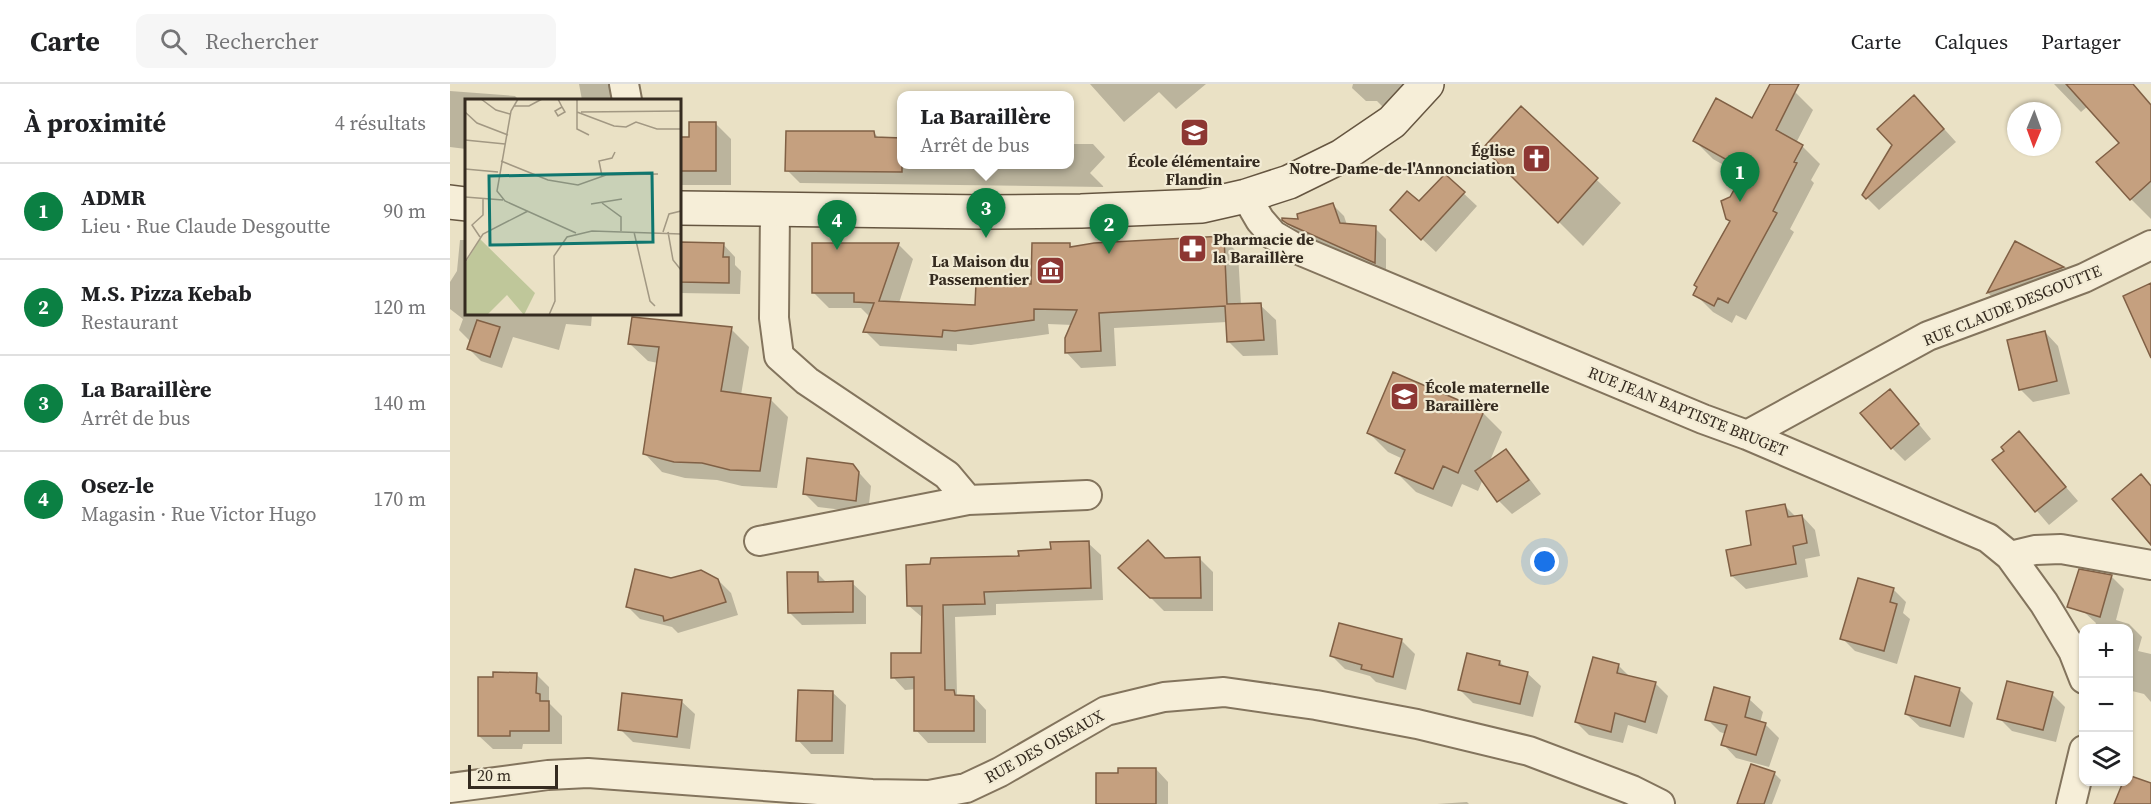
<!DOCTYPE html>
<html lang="fr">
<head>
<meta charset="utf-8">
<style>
	:root { --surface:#fff; --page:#f6f6f6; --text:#202124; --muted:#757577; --line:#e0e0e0; --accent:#0b8043 }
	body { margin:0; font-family:"Source Serif 4",serif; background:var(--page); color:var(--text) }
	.controls { position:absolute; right:18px; bottom:18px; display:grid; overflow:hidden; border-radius:12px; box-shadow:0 2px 4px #0004 }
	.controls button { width:54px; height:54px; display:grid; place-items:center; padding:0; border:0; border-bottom:2px solid var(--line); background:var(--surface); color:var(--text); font:30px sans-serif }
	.compass { position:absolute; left:1557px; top:18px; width:54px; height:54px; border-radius:50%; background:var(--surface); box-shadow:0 2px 4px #0004; rotate:181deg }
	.scale { position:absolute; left:18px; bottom:15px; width:90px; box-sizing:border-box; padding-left:6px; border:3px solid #352b20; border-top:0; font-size:16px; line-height:21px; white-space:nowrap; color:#352b20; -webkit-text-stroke:4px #f2ebd4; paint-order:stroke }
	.you { position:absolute; left:1095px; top:478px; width:21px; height:21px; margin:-15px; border:4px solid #fff; border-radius:50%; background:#1a73e8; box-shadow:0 0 0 9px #1a73e833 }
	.badge { display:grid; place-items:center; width:39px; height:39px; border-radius:50%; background:var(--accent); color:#fff; font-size:20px; font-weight:700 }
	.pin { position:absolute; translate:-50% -50px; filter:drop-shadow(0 2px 3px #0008) }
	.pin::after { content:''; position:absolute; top:32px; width:21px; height:18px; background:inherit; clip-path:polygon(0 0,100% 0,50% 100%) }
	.popup { position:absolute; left:447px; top:7px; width:177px; height:78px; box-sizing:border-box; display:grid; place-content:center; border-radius:12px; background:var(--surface); filter:drop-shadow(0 2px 4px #0005); font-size:20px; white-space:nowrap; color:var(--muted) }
	.popup b { font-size:22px; color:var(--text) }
	.popup::after { content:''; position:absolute; left:50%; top:100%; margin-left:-12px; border:12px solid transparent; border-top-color:var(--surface) }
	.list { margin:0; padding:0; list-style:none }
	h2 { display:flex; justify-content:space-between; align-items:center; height:78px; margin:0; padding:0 24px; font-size:26px }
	h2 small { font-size:20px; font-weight:400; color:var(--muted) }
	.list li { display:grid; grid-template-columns:39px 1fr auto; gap:18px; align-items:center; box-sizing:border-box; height:96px; padding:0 24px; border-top:2px solid var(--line) }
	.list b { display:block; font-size:22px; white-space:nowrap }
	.list p { margin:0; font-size:20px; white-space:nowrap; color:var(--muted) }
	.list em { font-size:20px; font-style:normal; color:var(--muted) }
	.icon { flex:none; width:33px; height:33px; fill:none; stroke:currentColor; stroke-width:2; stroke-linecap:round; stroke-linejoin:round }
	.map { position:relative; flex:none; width:1701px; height:720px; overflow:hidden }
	header { display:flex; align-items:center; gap:36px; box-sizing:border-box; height:84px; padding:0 30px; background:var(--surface); border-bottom:2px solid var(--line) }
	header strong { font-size:28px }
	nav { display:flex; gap:33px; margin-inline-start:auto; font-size:21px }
	.search { width:420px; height:54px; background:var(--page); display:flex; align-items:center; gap:15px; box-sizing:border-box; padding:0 21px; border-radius:12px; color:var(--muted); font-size:22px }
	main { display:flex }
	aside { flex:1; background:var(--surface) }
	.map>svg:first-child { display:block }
	.shadow { fill:#0003 }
	.building { fill:#c5a07f; stroke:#806045; stroke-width:1.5 }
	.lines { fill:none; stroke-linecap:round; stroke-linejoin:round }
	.street-casing { stroke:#83745d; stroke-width:32 }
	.secondary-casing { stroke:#655540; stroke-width:36 }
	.street { stroke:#f6eed8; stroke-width:28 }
	.secondary { stroke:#f6eed8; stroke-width:33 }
	.labels { text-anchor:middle; stroke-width:4.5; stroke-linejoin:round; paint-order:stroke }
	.poi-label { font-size:16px; font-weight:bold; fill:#352b20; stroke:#f2ebd4; text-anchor:end }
	.street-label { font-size:16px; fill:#352b20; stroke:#f2ebd4 }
	.inset-road { fill:none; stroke:#a29883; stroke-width:1.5 }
	.view { fill:#0f766e; fill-opacity:0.15; stroke:#0f766e; stroke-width:3 }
	.inset-edge { fill:none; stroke:#352b20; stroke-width:3 }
</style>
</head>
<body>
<header>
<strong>Carte</strong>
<div class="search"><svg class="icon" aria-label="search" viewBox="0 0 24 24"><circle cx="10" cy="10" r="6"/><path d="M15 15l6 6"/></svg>Rechercher</div>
<nav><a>Carte</a><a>Calques</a><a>Partager</a></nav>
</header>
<main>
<aside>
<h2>À proximité<small>4 résultats</small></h2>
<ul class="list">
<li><span class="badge">1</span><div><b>ADMR</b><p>Lieu · Rue Claude Desgoutte</p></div><em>90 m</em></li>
<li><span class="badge">2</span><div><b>M.S. Pizza Kebab</b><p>Restaurant</p></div><em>120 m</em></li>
<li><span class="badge">3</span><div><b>La Baraillère</b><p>Arrêt de bus</p></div><em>140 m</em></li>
<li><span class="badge">4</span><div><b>Osez-le</b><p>Magasin · Rue Victor Hugo</p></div><em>170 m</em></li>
</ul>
</aside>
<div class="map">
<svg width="1701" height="720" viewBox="0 0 1701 720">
	<rect width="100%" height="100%" fill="#eae1c5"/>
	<path class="shadow" d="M 129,0 L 176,0 L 172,16 L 132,16 Z
		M 640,0 L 756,0 L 726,25 L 709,8 L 674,38 Z
		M 903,0 L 956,0 L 933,23 L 927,17 L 916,17 L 902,4 Z
		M 1322,0 L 1331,0 L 1345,8 L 1363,26 L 1346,59 L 1352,62 L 1370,80 L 1361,96 L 1364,99 L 1340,145 L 1344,148 L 1296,236 L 1286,231 L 1282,239 L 1263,228 L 1245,210 L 1281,138 L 1277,135 L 1281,114 L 1293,92 L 1263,75 L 1245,57 L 1303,36 Z
		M 1604,0 L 1676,0 L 1701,26 L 1701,135 L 1681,115 L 1671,59 L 1638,22 L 1631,28 Z
		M 0,7 L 65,12 L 69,16 L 16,16 L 16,65 L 0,63 Z
		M 1071,24 L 1171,119 L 1133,162 L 1035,64 Z
		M 1476,25 L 1506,58 L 1429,126 L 1414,111 Z
		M 266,40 L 281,55 L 281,101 L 230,101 L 230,54 L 241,54 Z
		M 424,49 L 430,55 L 452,55 L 452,80 L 620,80 L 620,60 L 643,60 L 655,73 L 640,89 L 654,103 L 350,99 L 337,86 Z
		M 995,92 L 1027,122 L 986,168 L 955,139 L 969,119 Z
		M 883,121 L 894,132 L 897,141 L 925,144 L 936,155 L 936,189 L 851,151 L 834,136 L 850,137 Z
		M 773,154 L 788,169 L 791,221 L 810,221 L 826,236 L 828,271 L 793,272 L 778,257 L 777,238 L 664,244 L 666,282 L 631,284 L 616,268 L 623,241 L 598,240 L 599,250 L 521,261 L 507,260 L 507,267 L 430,262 L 415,247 L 420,233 L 411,224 L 379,224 L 364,209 L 448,160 L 463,175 L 449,219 L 526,222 L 583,202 L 619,160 L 623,164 Z
		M 10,156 L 16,156 L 16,230 L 142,230 L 141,242 L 116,240 L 109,266 L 63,253 L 52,284 L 31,277 L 19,265 L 21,258 L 9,246 L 13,235 L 0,225 L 0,198 L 7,187 Z
		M 1566,159 L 1613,185 L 1625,197 L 1551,222 L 1538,209 Z
		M 230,160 L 273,160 L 285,173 L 285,181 L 291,187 L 290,210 L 230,209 Z
		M 281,245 L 299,263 L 291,311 L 320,315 L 338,333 L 327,404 L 292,402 L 267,396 L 235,394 L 212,388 L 195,370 L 208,279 L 198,277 L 180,260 Z
		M 1595,248 L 1608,262 L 1620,310 L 1583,318 L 1570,305 Z
		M 1453,321 L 1481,355 L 1455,377 L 1442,364 Z
		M 1033,329 L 1052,348 L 1039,379 L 1056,367 L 1069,381 L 1091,410 L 1062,430 L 1049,417 L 1033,395 L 1028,407 L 1012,400 L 1002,423 L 966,408 L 947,389 L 953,375 L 938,368 L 919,349 Z
		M 1569,349 L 1628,417 L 1599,441 L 1544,377 L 1556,367 Z
		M 403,382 L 421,402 L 418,429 L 368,423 L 355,410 Z
		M 1335,422 L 1346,433 L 1352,432 L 1365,446 L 1370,472 L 1355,475 L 1358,493 L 1296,505 L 1282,492 Z
		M 638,459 L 651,471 L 653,516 L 546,520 L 546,531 L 505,533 L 507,610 L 509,613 L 524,613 L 536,626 L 536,659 L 478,659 L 466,646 L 466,605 L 455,606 L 443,593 L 473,571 L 473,534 L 459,522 L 570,473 Z
		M 715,475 L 750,475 L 763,488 L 763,527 L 714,527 L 671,484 Z
		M 368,490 L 377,499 L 402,499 L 416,512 L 416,540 L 352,541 L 339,528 Z
		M 1661,492 L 1674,505 L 1666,536 L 1679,540 L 1692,553 L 1688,567 L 1701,570 L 1701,618 L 1694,610 L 1678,606 L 1678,544 L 1644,544 L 1646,539 L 1633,527 Z
		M 221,495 L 268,496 L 281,509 L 288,531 L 228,549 L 222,543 L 190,535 L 177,522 Z
		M 1443,505 L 1456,518 L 1453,529 L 1460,535 L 1447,580 L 1405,567 L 1392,554 Z
		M 890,541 L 952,557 L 965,570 L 956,606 L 926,598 L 920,592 L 895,585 L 881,571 Z
		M 1050,578 L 1056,584 L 1077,589 L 1091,602 L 1083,633 L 1023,619 L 1010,606 Z
		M 1168,581 L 1180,593 L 1205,599 L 1218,612 L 1207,650 L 1178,641 L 1173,659 L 1139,651 L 1126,638 Z
		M 86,590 L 99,603 L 99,619 L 112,632 L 112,660 L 73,660 L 72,665 L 43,665 L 29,652 Z
		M 1510,606 L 1523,619 L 1514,654 L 1470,643 L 1456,630 Z
		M 382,608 L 396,621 L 394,670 L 361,670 L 348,656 Z
		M 1602,610 L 1615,623 L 1606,658 L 1562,647 L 1549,634 Z
		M 1299,615 L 1313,628 L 1310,639 L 1315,640 L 1329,654 L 1319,683 L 1286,674 L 1273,660 L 1276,650 L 1270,648 L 1257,635 Z
		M 231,617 L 245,630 L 240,665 L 183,658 L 170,645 Z
		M 706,685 L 718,698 L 718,720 L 648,720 L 670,691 Z
		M 1324,689 L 1331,696 L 1322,720 L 1294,720 Z
		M 1017,718 L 1019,720 L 987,720 Z"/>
	<path class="building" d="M 1320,0 L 1349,0 L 1326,46 L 1353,61 L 1344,78 L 1347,79 L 1323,127 L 1327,129 L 1278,219 L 1268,214 L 1264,222 L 1243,211 L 1247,203 L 1244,201 L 1280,137 L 1276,135 L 1271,117 L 1280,113 L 1295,86 L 1243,57 L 1266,14 L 1302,34 Z
		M 1616,0 L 1683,0 L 1701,21 L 1701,97 L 1680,116 L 1646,78 L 1669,59 Z
		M 1464,11 L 1494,45 L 1416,115 L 1412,111 L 1442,61 L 1427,45 Z
		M 1071,22 L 1148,94 L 1108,139 L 1033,64 Z
		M 239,38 L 266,38 L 266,87 L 230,87 L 230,53 L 239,53 Z
		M 336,47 L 424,47 L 425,53 L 452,54 L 452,88 L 335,87 Z
		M 995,90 L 1015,108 L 971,156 L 940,126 L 957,107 L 969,117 Z
		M 883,119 L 890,139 L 926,142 L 925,179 L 838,140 L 832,136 L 832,134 L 848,135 L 847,130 Z
		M 774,152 L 777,220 L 811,219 L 814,256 L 777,258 L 775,222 L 649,229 L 651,267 L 615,269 L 615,254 L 627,226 L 584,225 L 584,236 L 505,247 L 493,246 L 492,253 L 413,248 L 424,219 L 404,218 L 404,209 L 362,209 L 362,159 L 449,159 L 429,217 L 525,221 L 526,199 L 581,200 L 582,159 L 620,159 L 620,163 L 644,159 Z
		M 1565,157 L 1614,183 L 1537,209 Z
		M 230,158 L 274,159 L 273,173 L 279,173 L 279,199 L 230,198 Z
		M 1701,199 L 1701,274 L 1673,212 Z
		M 182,233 L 282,243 L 271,307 L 321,314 L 310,387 L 280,386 L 252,379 L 224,378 L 193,370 L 209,263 L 178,260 Z
		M 27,236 L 50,243 L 40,273 L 17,265 Z
		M 1595,247 L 1607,297 L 1569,306 L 1557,256 Z
		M 943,288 L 1034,327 L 1008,389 L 993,382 L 983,405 L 945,389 L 955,366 L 917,349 Z
		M 1440,305 L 1469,340 L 1441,365 L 1410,329 Z
		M 1569,347 L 1616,403 L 1585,428 L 1542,376 L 1554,367 L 1551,363 Z
		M 1056,365 L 1079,396 L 1047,418 L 1025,387 Z
		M 357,374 L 403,380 L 409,388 L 406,417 L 353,410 Z
		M 1691,390 L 1701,402 L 1701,461 L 1662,415 Z
		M 1335,420 L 1338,433 L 1352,431 L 1357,459 L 1343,462 L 1346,480 L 1281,492 L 1276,466 L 1301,461 L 1296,427 Z
		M 698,456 L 715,474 L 750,473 L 751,514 L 700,514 L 668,484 Z
		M 639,457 L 641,504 L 534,508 L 535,520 L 493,521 L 495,606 L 504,606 L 505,611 L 524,612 L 524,647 L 464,647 L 464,593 L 441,594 L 441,569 L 471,569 L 472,522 L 457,522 L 456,481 L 480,480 L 481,474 L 569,472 L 568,467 L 601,465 L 600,458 Z
		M 185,485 L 221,494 L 251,486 L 268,495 L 276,518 L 214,537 L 213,532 L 176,523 Z
		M 1629,485 L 1662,491 L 1650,533 L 1617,523 Z
		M 337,488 L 368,488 L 368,498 L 403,497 L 403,528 L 338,529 Z
		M 1408,494 L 1444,504 L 1440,518 L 1447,520 L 1434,567 L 1390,555 Z
		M 889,539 L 952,555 L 943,593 L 911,585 L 912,581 L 880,572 Z
		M 1017,569 L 1050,577 L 1049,581 L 1078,588 L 1070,620 L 1008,606 Z
		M 1143,573 L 1169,580 L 1167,589 L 1206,598 L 1195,638 L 1165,629 L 1161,648 L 1125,638 Z
		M 43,588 L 87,589 L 86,609 L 90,610 L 90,617 L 99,617 L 99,647 L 60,647 L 60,652 L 28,652 L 28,593 L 43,593 Z
		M 1465,592 L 1510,604 L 1500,642 L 1455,630 Z
		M 1557,597 L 1603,608 L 1593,646 L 1547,635 Z
		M 1264,603 L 1300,613 L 1295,633 L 1316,639 L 1306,671 L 1271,661 L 1277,641 L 1255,636 Z
		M 348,606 L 383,607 L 382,657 L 346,657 Z
		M 172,609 L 232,616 L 227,653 L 168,646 Z
		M 1301,680 L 1325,688 L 1314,720 L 1287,720 Z
		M 668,684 L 706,684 L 706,720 L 646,720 L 646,689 L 668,689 Z
		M 1678,691 L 1701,699 L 1701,720 L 1664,720 L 1673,698 L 1678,698 Z"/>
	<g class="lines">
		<defs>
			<path id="street" d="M 174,0 L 177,16
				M 796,112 L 810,136 L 823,151 L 849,166 L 1253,335 L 1297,351 L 1538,454 L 1560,472 L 1594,519 L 1623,567 L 1634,595
				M 325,126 L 324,234 L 329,272 L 357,297 L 497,391 L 518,416
				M 1297,351 L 1478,252 L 1634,194 L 1701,161
				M 309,457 L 518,416 L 637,411
				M 1560,472 L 1585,466 L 1611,465 L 1701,481
				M 0,704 L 98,691 L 138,689 L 422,710 L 479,711 L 516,704 L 550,688 L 656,627 L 714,613 L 774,608 L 866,621 L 967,640 L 1079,667 L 1182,706 L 1210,720
				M 1621,720 L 1634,666"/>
			<path id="secondary" d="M 0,118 L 16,120
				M 230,124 L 534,128 L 631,127 L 752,122 L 796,112 L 839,98 L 892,72 L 942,38 L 977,0"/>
		</defs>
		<use href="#street" class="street-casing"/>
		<use href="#secondary" class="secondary-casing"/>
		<use href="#street" class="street"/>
		<use href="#secondary" class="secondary"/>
	</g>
	<defs>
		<symbol id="school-square" viewBox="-11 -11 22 22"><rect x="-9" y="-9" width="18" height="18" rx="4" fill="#8d3733" stroke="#f2ebd4"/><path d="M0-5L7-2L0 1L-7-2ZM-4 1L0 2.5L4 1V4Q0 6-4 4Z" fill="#fff"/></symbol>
		<symbol id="church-square" viewBox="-11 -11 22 22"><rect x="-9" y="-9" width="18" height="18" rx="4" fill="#8d3733" stroke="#f2ebd4"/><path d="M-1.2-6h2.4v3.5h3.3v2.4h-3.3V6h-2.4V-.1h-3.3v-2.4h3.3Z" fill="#fff"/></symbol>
		<symbol id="pharmacy-square" viewBox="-11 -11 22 22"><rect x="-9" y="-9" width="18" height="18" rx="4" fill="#8d3733" stroke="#f2ebd4"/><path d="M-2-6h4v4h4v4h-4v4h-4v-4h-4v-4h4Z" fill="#fff"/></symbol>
		<symbol id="museum-square" viewBox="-11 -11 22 22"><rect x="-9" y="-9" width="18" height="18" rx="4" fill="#8d3733" stroke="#f2ebd4"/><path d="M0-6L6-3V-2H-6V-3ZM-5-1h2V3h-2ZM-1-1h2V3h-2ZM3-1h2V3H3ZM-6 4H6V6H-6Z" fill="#fff"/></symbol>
	</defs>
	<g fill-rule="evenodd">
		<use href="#school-square" x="728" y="32" width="33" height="33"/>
		<use href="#church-square" x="1070" y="58" width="33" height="33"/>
		<use href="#pharmacy-square" x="726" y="148" width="33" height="33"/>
		<use href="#museum-square" x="584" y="170" width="33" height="33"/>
		<use href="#school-square" x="938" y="296" width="33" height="33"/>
	</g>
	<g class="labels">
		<g class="poi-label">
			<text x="1065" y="72">Église<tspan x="1065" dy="18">Notre-Dame-de-l'Annonciation</tspan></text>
			<text x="744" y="83" text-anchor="middle">École élémentaire<tspan x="744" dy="18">Flandin</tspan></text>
			<text x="763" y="161" text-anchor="start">Pharmacie de<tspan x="763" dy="18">la Baraillère</tspan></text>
			<text x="579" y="183">La Maison du<tspan x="579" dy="18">Passementier</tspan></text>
			<text x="975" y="309" text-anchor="start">École maternelle<tspan x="975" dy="18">Baraillère</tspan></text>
		</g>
		<g class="street-label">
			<text transform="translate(1562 221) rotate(-22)" y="6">RUE CLAUDE DESGOUTTE</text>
			<text transform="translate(1238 327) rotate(22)" y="6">RUE JEAN BAPTISTE BRUGET</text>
			<text transform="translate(594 662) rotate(-29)" y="6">RUE DES OISEAUX</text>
		</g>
	</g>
	<g transform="translate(15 15)">
		<rect width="216" height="216" fill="#eae1c5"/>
		<path d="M 15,140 L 70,194 L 59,216 L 42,196 L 22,216 L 1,216 L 0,165 Z" fill="#bfc79a"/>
		<path class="inset-road" d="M 16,0 L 31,11 L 45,15M 53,0 L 46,12 L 32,92 L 40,102 L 111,134M 93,0 L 97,8 L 100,13 L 93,17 L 90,12 L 97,8M 112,0 L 112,30 L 124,36M 49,7 L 64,7 L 77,0M 0,13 L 12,24 L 43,36M 112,13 L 149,27 L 161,28 L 171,23 L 192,30 L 216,30M 116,13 L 216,12M 0,41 L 40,45M 36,62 L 83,81 L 113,86 L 141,76 L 193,75M 0,70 L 33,73M 137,77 L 134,62 L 147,59 L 150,53M 0,98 L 38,101M 137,104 L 156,118 L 156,132M 126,105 L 157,100M 169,133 L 185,202 L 190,207M 198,133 L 204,115 L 216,112M 203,133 L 208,161 L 216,171M 15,138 L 7,126 L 18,116 L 18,99M 0,163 L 18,135 L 63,112M 84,216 L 90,202 L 89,157 L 102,138 L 127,132 L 216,135"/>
		<path class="view" d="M 187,74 L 188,143 L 25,146 L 24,77 Z"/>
		<rect width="216" height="216" class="inset-edge"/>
	</g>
</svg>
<div class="controls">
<button>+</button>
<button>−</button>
<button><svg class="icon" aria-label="layers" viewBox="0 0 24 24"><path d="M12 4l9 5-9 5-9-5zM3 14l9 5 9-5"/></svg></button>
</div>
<svg class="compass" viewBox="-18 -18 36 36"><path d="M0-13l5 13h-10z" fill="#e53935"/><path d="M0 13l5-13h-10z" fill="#757577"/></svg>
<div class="scale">20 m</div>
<div class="you"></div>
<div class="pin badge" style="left:1290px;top:118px">1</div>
<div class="pin badge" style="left:659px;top:170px">2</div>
<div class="pin badge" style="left:536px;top:154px">3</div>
<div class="popup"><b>La Baraillère</b>Arrêt de bus</div>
<div class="pin badge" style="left:387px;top:166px">4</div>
</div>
</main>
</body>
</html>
